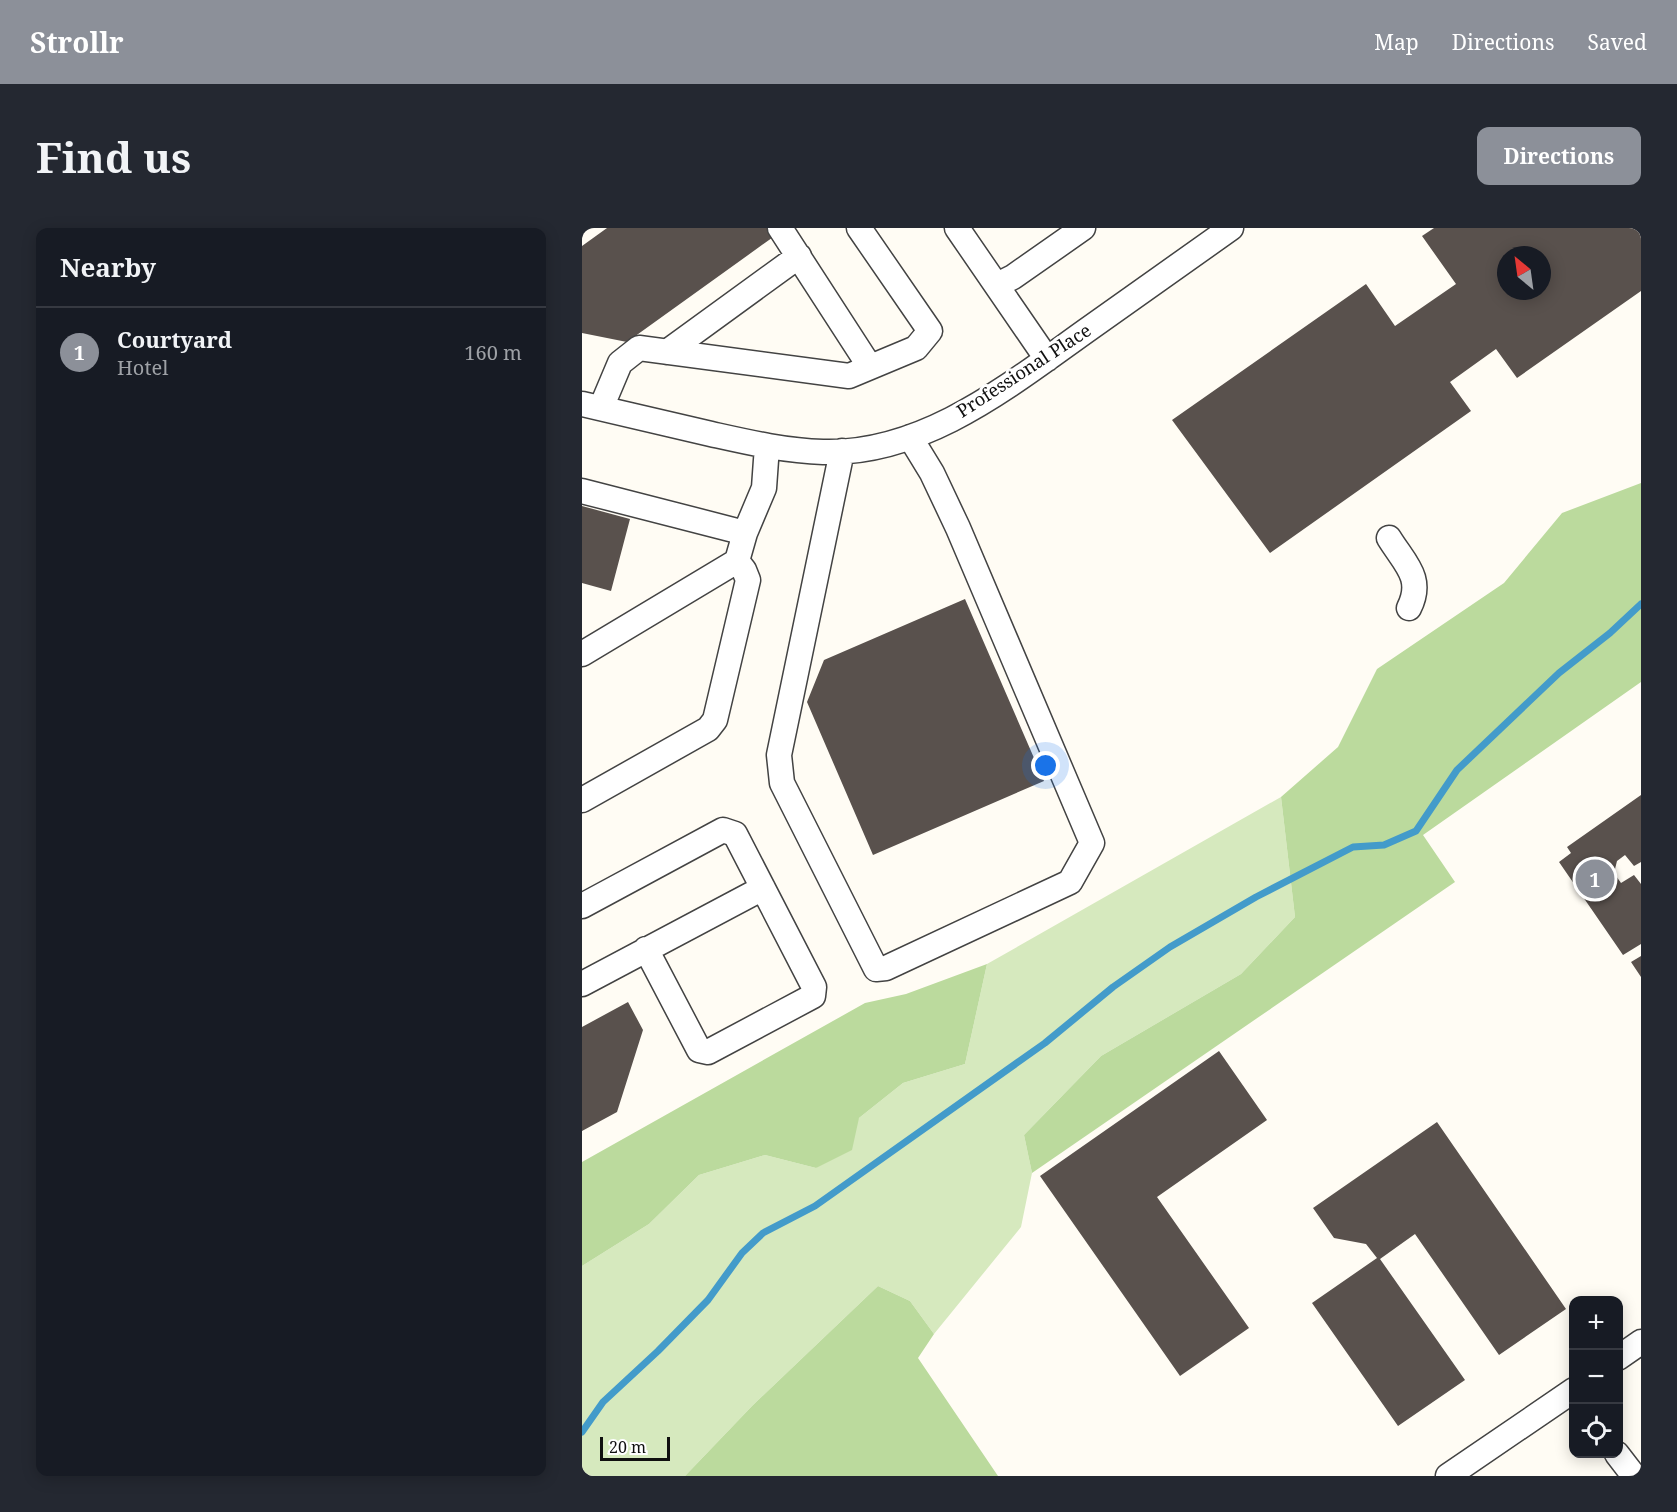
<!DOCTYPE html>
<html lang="en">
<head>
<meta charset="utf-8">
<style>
	:root { --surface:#171b24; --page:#242831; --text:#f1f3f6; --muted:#9ea1a6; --line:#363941; --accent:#8c9099 }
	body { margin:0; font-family:"Noto Serif",serif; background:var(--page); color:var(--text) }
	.controls { position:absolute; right:18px; bottom:18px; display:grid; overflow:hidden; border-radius:12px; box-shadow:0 3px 15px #0003 }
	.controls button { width:54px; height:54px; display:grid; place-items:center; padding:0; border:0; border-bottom:2px solid var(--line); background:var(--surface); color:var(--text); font:30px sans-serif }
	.compass { position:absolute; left:915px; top:18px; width:54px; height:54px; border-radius:50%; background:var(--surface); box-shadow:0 3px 15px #0003; rotate:331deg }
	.scale { position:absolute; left:18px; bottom:15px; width:70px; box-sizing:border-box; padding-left:6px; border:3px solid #101010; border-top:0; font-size:16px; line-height:21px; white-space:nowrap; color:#101010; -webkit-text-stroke:4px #fff; paint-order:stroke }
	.you { position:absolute; left:464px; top:538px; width:21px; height:21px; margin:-15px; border:4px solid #fff; border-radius:50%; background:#1a73e8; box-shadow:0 0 0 9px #1a73e833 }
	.badge { display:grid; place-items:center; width:39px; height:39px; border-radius:50%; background:var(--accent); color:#fff; font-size:20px; font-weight:700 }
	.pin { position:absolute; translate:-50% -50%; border:3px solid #fff; box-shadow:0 2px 6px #0006 }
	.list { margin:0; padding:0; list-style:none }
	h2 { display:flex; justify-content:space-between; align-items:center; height:78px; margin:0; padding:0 24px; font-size:26px }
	h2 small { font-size:20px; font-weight:400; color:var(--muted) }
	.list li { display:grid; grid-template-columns:39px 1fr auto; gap:18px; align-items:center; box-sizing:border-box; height:90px; padding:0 24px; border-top:2px solid var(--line) }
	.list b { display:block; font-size:22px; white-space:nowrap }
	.list p { margin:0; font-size:20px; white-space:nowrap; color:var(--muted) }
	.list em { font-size:20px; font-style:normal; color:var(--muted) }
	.icon { flex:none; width:33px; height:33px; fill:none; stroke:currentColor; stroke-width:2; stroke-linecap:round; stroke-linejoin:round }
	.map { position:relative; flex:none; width:1059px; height:1248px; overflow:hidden; border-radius:12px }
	header { display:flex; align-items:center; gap:36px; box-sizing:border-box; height:84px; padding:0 30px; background:var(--accent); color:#fff }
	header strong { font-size:28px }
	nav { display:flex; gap:33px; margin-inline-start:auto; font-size:21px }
	.intro { display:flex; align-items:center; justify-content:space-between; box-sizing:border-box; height:144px; padding:0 36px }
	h1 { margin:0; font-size:42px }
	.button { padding:15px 27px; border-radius:12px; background:var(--accent); color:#fff; font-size:21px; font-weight:700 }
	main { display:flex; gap:36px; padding:0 36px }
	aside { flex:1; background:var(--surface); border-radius:12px; box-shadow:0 3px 15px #0003 }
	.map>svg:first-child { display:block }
	.green { fill:#d6e9be }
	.forest { fill:#bbda9d }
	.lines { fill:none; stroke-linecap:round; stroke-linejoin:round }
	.stream { stroke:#439bca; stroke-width:7 }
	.building { fill:#59514d; fill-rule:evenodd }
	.minor-casing { stroke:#434343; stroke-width:27 }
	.minor { stroke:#fff; stroke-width:24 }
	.labels { text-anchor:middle; stroke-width:6; stroke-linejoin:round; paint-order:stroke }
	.street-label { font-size:18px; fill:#101010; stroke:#fff }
</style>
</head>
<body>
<header>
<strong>Strollr</strong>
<nav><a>Map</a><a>Directions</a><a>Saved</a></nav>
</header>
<div class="intro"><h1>Find us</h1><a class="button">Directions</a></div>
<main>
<aside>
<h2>Nearby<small></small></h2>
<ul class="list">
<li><span class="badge">1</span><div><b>Courtyard</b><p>Hotel</p></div><em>160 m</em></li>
</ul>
</aside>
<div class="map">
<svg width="1059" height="1248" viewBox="0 0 1059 1248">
	<rect width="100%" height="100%" fill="#fffcf4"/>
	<path class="green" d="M 699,569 L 713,689 L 659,746 L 519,828 L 442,907 L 450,945 L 439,999 L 352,1106 L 328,1073 L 296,1058 L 171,1177 L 103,1248 L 0,1248 L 0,1038 L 67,996 L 117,947 L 183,927 L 234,940 L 277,890 L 321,855 L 383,836 L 405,736 Z"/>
	<path class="forest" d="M 1059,255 L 1059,454 L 841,607 L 873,654 L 450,945 L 442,907 L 519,828 L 659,746 L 713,689 L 699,569 L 756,519 L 795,441 L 922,355 L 980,285 Z
		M 405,736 L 383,836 L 321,855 L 277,890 L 270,922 L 234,940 L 183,927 L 117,947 L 67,996 L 0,1038 L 0,934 L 283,775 L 324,766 Z
		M 296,1058 L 328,1073 L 352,1106 L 336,1130 L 416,1248 L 103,1248 L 171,1177 Z"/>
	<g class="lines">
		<path class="stream" d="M 0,1204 L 21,1174 L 76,1123 L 126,1072 L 160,1025 L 181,1005 L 233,978 L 463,815 L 531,759 L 588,719 L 674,669 L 771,619 L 802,617 L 834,603 L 875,542 L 977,445 L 1028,405 L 1059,376"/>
	</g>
	<path class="building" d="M 25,0 L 189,0 L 194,7 L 45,114 L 0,105 L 0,18 Z
		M 852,0 L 1059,0 L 1059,63 L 935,150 L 914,121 L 868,154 L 889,183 L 688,325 L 590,192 L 784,56 L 813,98 L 874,56 L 840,8 ZM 924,27 L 960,27 L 960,63 L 924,63 Z
		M 0,278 L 48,291 L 29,363 L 0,355 Z
		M 383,371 L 462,553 L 291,627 L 225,474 L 242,432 Z
		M 1059,567 L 1059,634 L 1052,638 L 1043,627 L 1035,633 L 1032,645 L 1039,655 L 1052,647 L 1059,656 L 1059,716 L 1041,727 L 977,634 L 989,625 L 985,619 Z
		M 1059,728 L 1059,749 L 1049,734 Z
		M 46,774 L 61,802 L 35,884 L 0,903 L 0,799 Z
		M 637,823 L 685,892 L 575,969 L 667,1100 L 598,1148 L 458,948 Z
		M 855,894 L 984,1081 L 917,1127 L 833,1006 L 798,1031 L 883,1152 L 816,1198 L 730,1075 L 795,1030 L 784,1016 L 752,1010 L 731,980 Z"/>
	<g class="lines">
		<defs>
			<path id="minor" d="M 198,0 L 288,139
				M 375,0 L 465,131
				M 415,57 L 431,49 L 501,0
				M 85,124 L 217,28
				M 0,176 C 43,186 86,196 129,206 C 165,214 203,223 241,224 C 343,227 429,156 508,100 C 555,67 602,33 649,0
				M 19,180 L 38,135 L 57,120 L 267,148 L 334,120 L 348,103 L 277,0
				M 260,223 L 197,527 L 200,555 L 294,741 L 304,740 L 488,654 L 510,615 L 376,300 L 350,245 L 328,209
				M 0,263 L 163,305
				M 807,310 C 823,336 842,350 827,380
				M 0,426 L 155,333 L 163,305 L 182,260 L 185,218
				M 0,572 L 126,501 L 133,492 L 166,352 L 162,342 L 155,333
				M 0,678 L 141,602 L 153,606 L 232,759 L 231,768 L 126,824 L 117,822 L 64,721
				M 0,756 L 181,660
				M 1036,1130 L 1059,1114
				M 1035,1226 L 1052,1248
				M 866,1248 L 992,1162"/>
		</defs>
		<use href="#minor" class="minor-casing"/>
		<use href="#minor" class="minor"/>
	</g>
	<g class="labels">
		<g class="street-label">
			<text transform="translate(442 143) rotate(-33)" y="6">Professional Place</text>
		</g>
	</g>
</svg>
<div class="controls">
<button>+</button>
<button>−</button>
<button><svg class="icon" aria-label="locate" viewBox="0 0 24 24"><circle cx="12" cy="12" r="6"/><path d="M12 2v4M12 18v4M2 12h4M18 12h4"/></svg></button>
</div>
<svg class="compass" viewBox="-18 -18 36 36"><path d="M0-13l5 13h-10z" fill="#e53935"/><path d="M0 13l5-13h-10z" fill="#9ea1a6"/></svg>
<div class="scale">20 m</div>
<div class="you"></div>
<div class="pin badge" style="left:1013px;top:651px">1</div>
</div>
</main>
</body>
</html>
